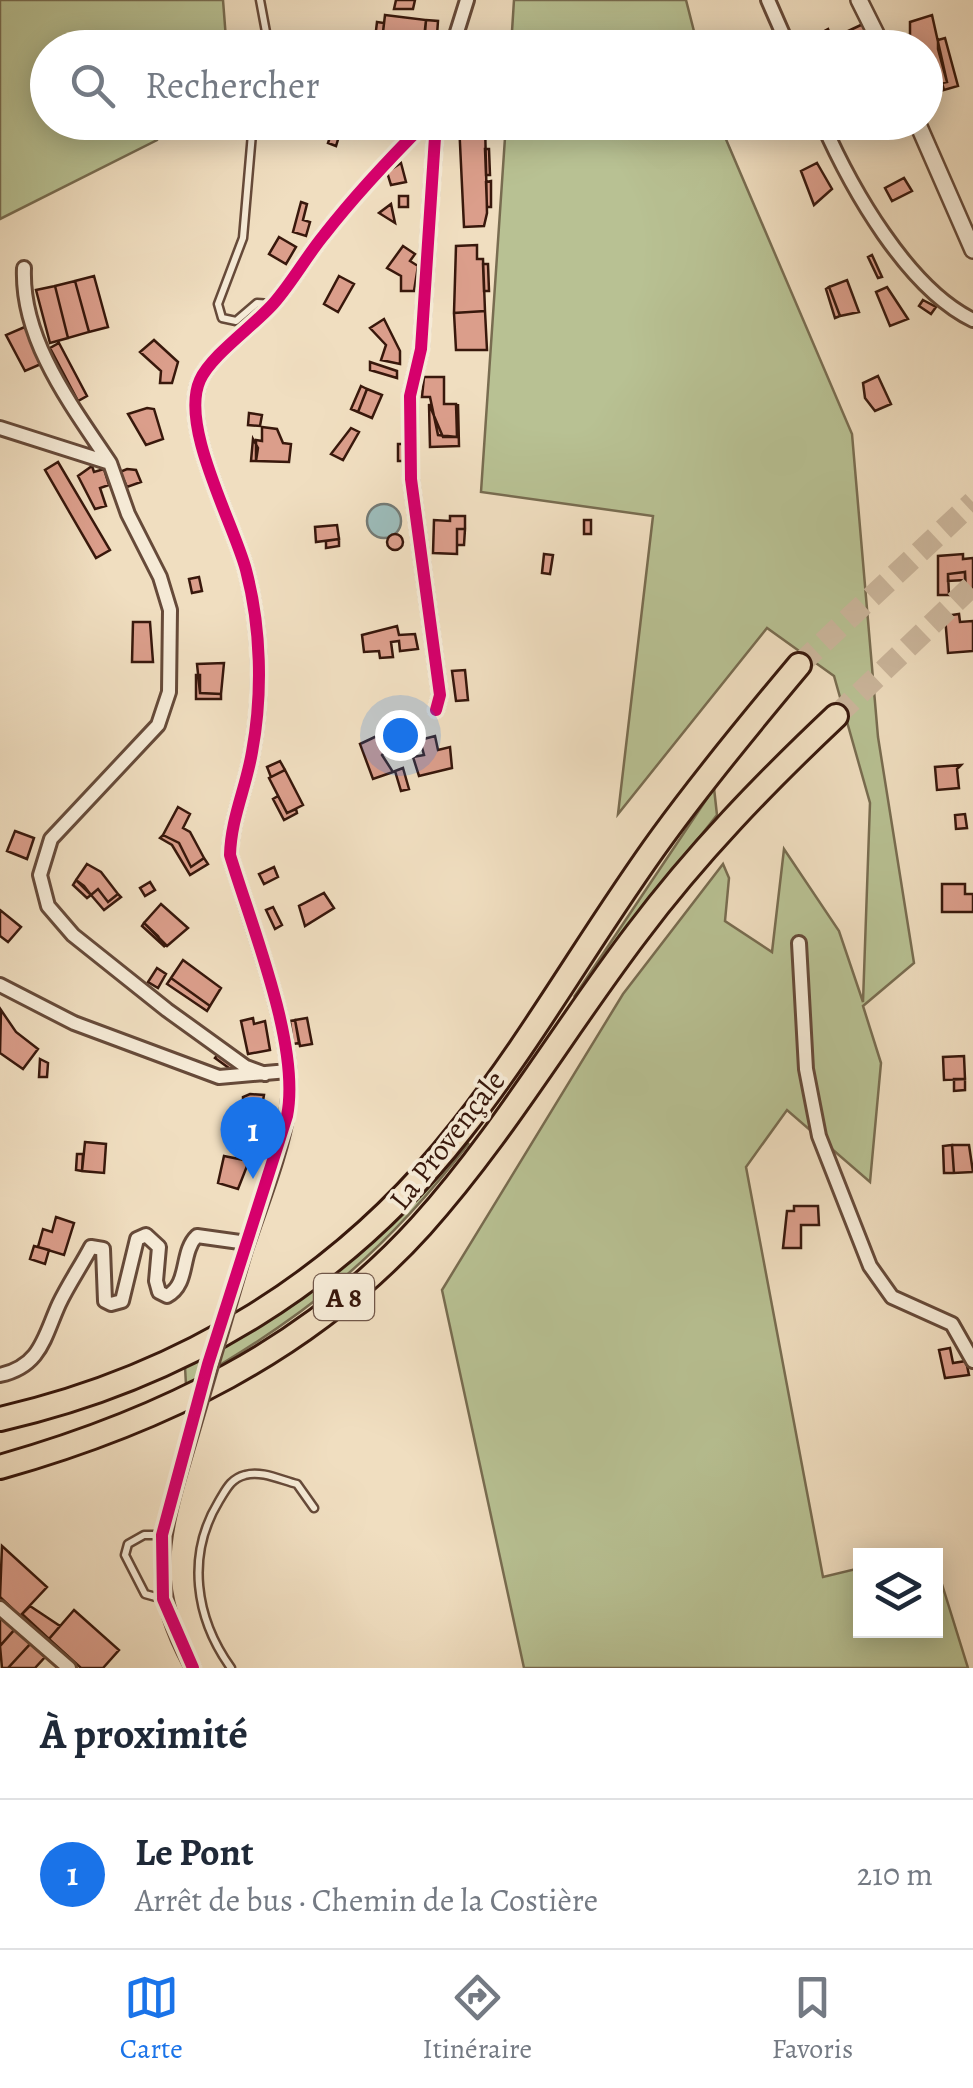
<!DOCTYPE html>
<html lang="fr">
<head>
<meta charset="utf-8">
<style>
	:root { --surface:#fff; --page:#f2f2f3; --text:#1f2937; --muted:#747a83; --line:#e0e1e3; --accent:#1a73e8 }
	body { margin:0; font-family:Alegreya,serif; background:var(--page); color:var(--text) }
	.controls { position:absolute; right:30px; bottom:30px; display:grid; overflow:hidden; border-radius:0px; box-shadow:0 5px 25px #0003 }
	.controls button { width:90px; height:90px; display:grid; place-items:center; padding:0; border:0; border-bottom:2px solid var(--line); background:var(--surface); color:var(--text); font:50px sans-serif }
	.you { position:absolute; left:400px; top:735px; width:35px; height:35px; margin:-25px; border:8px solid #fff; border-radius:50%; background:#1a73e8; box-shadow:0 0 0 15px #1a73e833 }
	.badge { display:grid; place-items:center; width:65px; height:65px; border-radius:50%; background:var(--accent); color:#fff; font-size:32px; font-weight:700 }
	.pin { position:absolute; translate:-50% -82px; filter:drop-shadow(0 2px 5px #0008) }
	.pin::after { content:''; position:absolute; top:52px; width:35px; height:30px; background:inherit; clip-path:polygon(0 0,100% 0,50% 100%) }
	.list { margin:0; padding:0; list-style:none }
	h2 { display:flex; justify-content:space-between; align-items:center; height:130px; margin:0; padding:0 40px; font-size:42px }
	h2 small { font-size:32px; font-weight:400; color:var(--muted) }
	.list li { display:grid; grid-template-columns:65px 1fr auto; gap:30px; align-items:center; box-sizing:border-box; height:150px; padding:0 40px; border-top:2px solid var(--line) }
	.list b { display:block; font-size:38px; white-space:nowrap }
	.list p { margin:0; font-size:32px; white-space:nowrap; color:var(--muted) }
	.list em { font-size:32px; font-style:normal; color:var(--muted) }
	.icon { flex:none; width:55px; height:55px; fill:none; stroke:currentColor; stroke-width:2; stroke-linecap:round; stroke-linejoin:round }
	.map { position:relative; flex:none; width:973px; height:1668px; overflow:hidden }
	.search { position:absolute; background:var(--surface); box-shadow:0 5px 25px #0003; left:30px; right:30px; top:30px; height:110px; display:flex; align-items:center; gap:25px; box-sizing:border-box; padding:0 35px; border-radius:55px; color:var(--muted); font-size:38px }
	.sheet { height:280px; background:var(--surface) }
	nav { display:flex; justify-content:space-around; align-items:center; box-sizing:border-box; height:140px; border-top:2px solid var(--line); background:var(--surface); font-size:28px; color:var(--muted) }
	nav a { display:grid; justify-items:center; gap:5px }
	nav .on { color:var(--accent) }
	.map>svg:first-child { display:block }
	.green { fill:#b8c193; stroke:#786c50; stroke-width:2.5 }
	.water { fill:#9cbbb9; stroke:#747a74; stroke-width:2.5 }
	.building { fill:#db9e8b; stroke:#38180c; stroke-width:2.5 }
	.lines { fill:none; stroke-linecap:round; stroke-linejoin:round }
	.motorway-tunnel { stroke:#cbb69c; stroke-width:22; stroke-dasharray:22 11; stroke-linecap:butt }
	.service-casing { stroke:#664a39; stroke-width:11 }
	.minor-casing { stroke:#664a39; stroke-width:18 }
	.tertiary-casing { stroke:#664a39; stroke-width:20 }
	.motorway-casing { stroke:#38180c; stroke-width:28 }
	.service { stroke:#f5ead6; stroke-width:6 }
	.minor { stroke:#f5ead6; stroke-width:12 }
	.tertiary { stroke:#f5ead6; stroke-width:15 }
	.motorway { stroke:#f0dec0; stroke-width:22 }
	.minor-bridge-casing { stroke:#664a39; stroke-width:18; stroke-linecap:butt }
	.minor-bridge { stroke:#f5ead6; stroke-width:12 }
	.cycleway-casing { stroke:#f5ead6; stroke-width:19 }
	.cycleway { stroke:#d6006c; stroke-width:12 }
	.labels { text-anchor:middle; stroke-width:8; stroke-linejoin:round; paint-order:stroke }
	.shield { fill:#f5ead6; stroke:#715749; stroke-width:2.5 }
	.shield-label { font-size:28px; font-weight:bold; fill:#38180c }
	.street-label { font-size:30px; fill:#38180c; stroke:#f5ead6 }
</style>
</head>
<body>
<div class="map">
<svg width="973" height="1668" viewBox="0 0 973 1668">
	<rect width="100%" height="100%" fill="#f0dec0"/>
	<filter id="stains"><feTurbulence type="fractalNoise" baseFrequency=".002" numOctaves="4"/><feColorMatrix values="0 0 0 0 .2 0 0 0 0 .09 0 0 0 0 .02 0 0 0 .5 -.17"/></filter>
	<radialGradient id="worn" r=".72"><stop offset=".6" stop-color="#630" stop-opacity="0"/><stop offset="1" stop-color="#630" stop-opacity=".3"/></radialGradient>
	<path class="green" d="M 0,0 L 223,0 L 226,39 L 221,48 L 48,48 L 48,122 L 168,123 L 157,140 L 0,219 Z
		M 514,0 L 686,0 L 698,47 L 511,47 Z
		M 506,123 L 719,123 L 852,434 L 878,737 L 914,963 L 863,1006 L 881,1063 L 870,1182 L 787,1110 L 746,1167 L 823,1577 L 860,1568 L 860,1630 L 936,1630 L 936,1565 L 968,1668 L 524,1668 L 442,1290 L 623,994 L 723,864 L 729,878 L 725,921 L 772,952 L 784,849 L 839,931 L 863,1002 L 870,803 L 834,676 L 767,628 L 618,814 L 653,516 L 481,492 Z
		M 714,788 L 717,815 L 574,997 Z
		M 469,1143 C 384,1254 307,1316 186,1385 L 185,1367 C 303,1306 378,1239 469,1143 Z"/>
	<path class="water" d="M367 521a17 17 0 1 1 34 0a17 17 0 1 1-34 0Z"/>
	<path class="building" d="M 396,0 L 415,0 L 413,9 L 394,9 Z
		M 385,15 L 426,20 L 423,48 L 395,48 L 397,33 L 383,32 Z
		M 932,15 L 947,82 L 942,83 L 944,90 L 932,94 L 930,87 L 926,88 L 926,48 L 910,48 L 910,22 Z
		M 426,20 L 438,21 L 437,35 L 425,33 Z
		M 377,22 L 384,23 L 383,32 L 397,33 L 395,48 L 388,48 L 388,40 L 375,39 Z
		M 863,24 L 868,35 L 847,48 L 831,45 L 829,40 Z
		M 828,29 L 835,48 L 817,48 L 812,38 Z
		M 945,38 L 958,86 L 944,90 L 942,83 L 947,82 L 938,49 L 938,40 Z
		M 335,122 L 343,123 L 336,146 L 328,143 Z
		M 363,122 L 380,122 L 377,137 L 360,133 Z
		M 485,122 L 487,213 L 484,226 L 464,227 L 459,123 Z
		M 485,149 L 489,149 L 490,175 L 486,175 Z
		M 401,163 L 406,182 L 391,185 L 387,172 Z
		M 817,163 L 832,189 L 814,205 L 801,171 Z
		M 904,178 L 912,191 L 892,201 L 885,188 Z
		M 491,181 L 491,207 L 487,207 L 486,182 Z
		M 399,196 L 408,196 L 408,207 L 399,207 Z
		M 301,202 L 307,204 L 303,220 L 310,222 L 306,236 L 293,232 Z
		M 391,204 L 395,223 L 379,213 Z
		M 279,237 L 296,247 L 286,264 L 269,254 Z
		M 477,245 L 477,259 L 483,259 L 485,311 L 454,313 L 456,246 Z
		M 403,246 L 415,254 L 410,261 L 418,266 L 414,291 L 401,291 L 401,276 L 387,268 Z
		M 872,255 L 882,277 L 878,278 L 868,257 Z
		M 483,264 L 488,264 L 489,291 L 484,291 Z
		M 94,276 L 108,327 L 89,332 L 75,281 Z
		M 339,276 L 354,284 L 338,312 L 324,304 Z
		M 847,280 L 859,312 L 840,316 L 829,287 Z
		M 75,281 L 89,332 L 68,338 L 55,286 Z
		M 55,286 L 68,338 L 50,343 L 36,290 Z
		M 829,287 L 840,316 L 835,318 L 826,289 Z
		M 887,287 L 908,319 L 890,326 L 876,292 Z
		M 923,300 L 936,307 L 931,314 L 919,306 Z
		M 485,311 L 487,350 L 456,350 L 454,313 Z
		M 384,319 L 400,351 L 400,364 L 381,360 L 386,345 L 370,328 Z
		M 27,326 L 41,364 L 25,371 L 6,335 Z
		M 154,340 L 178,362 L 172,383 L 160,383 L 161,371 L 140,352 Z
		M 59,343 L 87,396 L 78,401 L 50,348 Z
		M 370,362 L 397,371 L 397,378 L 370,370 Z
		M 878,376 L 891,404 L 875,411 L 865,398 L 863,383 Z
		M 424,377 L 444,377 L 444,404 L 456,404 L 457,437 L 438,435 L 430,397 L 422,397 Z
		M 361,386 L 367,389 L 358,412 L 351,409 Z
		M 367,389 L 382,395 L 372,418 L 358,412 Z
		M 429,404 L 443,437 L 457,437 L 458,404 L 459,446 L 430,447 Z
		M 147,408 L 154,409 L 163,439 L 146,445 L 128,414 Z
		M 249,413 L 262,415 L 260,426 L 248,425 Z
		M 262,427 L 277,429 L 283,443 L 291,444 L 289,462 L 256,461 L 256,440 L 262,441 Z
		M 351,428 L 359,432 L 343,460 L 331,454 Z
		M 253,439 L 258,448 L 256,461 L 251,461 Z
		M 398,444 L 406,444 L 406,461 L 398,461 Z
		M 58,462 L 110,550 L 96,558 L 45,470 Z
		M 92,466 L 94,472 L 104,469 L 109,485 L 100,488 L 106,506 L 95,509 L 78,476 Z
		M 127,469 L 136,470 L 141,482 L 127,487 L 120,472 Z
		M 450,516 L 465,516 L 465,529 L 457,529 L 457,554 L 433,553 L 434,520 L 450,521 Z
		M 584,520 L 591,520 L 591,534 L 584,534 Z
		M 337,525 L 339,539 L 316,542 L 315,527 Z
		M 457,529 L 465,529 L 464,545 L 457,545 Z
		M387 542a8 8 0 1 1 16 0a8 8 0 1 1-16 0Z
		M 339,539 L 339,546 L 326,548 L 326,541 Z
		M 544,554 L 553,555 L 550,574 L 542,573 Z
		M 963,554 L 963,559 L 973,558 L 973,592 L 966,592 L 965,572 L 948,574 L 949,595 L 938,595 L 938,556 Z
		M 965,572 L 965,580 L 948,581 L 948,574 Z
		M 199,577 L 202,591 L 192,593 L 189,579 Z
		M 959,614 L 960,622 L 973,621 L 973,651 L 948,653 L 945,616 Z
		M 133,622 L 150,622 L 153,662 L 132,662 Z
		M 397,626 L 399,635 L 415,634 L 418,649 L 400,651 L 399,641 L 391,642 L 393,657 L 380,658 L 379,651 L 364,652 L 362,635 Z
		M 224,663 L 221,694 L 200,693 L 197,664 Z
		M 465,670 L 468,700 L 456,701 L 452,671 Z
		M 196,675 L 200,675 L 200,693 L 221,694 L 221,699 L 196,699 Z
		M 379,735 L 386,750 L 382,755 L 393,772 L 373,779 L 360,744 Z
		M 435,736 L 438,750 L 450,747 L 452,768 L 419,776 L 413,757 L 424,755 L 420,740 Z
		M 280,761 L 285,770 L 271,777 L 267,767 Z
		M 961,765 L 957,769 L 959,788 L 937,790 L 935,767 Z
		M 403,768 L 409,789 L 401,791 L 395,771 Z
		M 285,770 L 303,805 L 287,813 L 269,778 Z
		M 278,796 L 287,813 L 296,809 L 297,813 L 284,820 L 273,799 Z
		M 178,807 L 190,814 L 183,828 L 190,832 L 204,858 L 191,867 L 179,843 L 163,835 Z
		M 965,814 L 967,828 L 956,829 L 955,815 Z
		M 15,831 L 34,838 L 27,859 L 7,851 Z
		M 163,835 L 179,843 L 191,867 L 204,858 L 208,864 L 190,875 L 172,845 L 160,838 Z
		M 87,864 L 101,872 L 118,894 L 108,902 L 98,889 L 91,895 L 76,880 Z
		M 274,867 L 278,877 L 264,884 L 259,874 Z
		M 76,880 L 84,886 L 91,895 L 87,898 L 73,885 Z
		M 150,882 L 155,890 L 145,896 L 140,888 Z
		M 942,884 L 965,884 L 965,894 L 973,894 L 973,912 L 942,912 Z
		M 98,889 L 108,902 L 118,894 L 121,897 L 104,910 L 91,895 Z
		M 324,893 L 334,908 L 305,926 L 299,906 Z
		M 161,904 L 188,928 L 167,946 L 144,923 Z
		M 273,907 L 282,925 L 275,929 L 266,910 Z
		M 0,910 L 21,927 L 8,942 L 0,936 Z
		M 144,923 L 158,936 L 165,947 L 142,926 Z
		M 183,960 L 221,988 L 210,1006 L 171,978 Z
		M 157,968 L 166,974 L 158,988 L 148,982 Z
		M 171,978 L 210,1006 L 207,1011 L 167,984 Z
		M 1,1010 L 16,1032 L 38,1049 L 23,1069 L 0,1053 Z
		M 253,1018 L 254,1024 L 265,1021 L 270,1050 L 248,1054 L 241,1021 Z
		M 307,1018 L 312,1044 L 300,1046 L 295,1020 Z
		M 295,1020 L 299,1043 L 293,1044 L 290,1021 Z
		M 219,1053 L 237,1065 L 233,1071 L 215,1058 Z
		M 964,1056 L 965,1079 L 944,1080 L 943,1057 Z
		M 40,1059 L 48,1063 L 47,1077 L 39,1077 Z
		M 954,1079 L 965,1079 L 965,1090 L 954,1091 Z
		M 250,1094 L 264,1095 L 259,1123 L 257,1128 L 236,1127 L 237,1107 L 243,1107 L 243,1097 Z
		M 85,1142 L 106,1144 L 104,1173 L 82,1171 Z
		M 952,1145 L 954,1173 L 944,1173 L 943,1146 Z
		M 952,1145 L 969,1145 L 973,1172 L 954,1173 Z
		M 77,1154 L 83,1154 L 82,1171 L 76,1170 Z
		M 224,1156 L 249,1161 L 238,1189 L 218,1183 Z
		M 794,1206 L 818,1206 L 819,1225 L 801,1225 L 801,1248 L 783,1248 L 787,1211 L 794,1211 Z
		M 56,1217 L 74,1223 L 64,1255 L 38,1247 L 43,1229 L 52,1232 Z
		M 34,1246 L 49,1250 L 45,1264 L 30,1259 Z
		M 950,1348 L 953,1363 L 966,1361 L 969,1375 L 945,1378 L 939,1350 Z
		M 2,1546 L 47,1587 L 20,1616 L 0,1597 Z
		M 30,1606 L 60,1626 L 49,1639 L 22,1614 Z
		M 74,1610 L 119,1650 L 103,1668 L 81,1668 L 49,1639 Z
		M 0,1616 L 15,1629 L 0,1646 Z
		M 15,1629 L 31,1643 L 8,1668 L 2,1668 L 0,1646 Z
		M 31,1643 L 45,1657 L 35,1668 L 8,1668 Z"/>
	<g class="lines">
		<path class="motorway-tunnel" d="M 799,665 L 973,502
			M 836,716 L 973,585"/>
		<defs>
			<path id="service" d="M 260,0 L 269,48
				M 253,122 L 243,238 L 218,304 L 222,318 L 236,321 L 257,303 L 272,304
				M 162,1535 L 144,1535 L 128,1544 L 125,1555 L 145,1594 L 163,1599
				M 231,1668 C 195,1618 186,1555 219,1501 C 226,1490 230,1479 245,1475 C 261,1470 281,1480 297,1484 L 314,1508"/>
			<path id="minor" d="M 768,0 L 789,48
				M 452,48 L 467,0
				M 436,122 L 421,349 L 410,396 L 411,479 L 440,695 L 436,710
				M 822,122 C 851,188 907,288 973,320
				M 24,268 C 21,340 72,406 110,463
				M 0,428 L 110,463 L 128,514 L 160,577 L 170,610 L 169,692 L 158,725 L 51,839 L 40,875 L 48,906 L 73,935 L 167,1010 L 246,1067 L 265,1074
				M 799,943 L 806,1069 L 819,1136 L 870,1266 L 892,1297 L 952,1324 L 973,1361
				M 0,985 L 74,1023 L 219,1077 L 288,1071
				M 244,1253 C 259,1206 281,1156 288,1107 C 298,1040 250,922 230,855 C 231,818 246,788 252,752 C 263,693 261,627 246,570 C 234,524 179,426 200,380 C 211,355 255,325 274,303 C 293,281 306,257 324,235 C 356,194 389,159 426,122
				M 0,1375 C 41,1366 44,1337 59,1304 C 68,1285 81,1266 91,1247 L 103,1249 L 105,1301 L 111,1304 L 122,1301 L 137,1239 L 146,1235 L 159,1247 L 156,1281 L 159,1292 L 167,1296 C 190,1284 180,1252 197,1236 L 247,1243
				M 182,1464 C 158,1546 150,1591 193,1668
				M 0,1608 L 69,1668"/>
			<path id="tertiary" d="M 859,0 L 883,48
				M 917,122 L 973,250"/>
			<path id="motorway" d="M 0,1419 C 184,1377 343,1280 460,1131 C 534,1038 592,933 662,837 C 705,778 752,721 799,665
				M 0,1467 C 159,1422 308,1351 421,1226 C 502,1136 564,1029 637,933 C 697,853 764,784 836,716"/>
		</defs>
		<use href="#service" class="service-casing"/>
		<use href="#minor" class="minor-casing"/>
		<use href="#tertiary" class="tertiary-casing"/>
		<use href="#motorway" class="motorway-casing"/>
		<use href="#service" class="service"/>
		<use href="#minor" class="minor"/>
		<use href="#tertiary" class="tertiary"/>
		<use href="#motorway" class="motorway"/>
		<defs>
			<path id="minor-bridge" d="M 182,1464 L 244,1253"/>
		</defs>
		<use href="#minor-bridge" class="minor-bridge-casing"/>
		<use href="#minor-bridge" class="minor-bridge"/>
		<defs>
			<path id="cycleway" d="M 436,122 L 421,349 L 410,396 L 411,479 L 440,695 L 436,710
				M 193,1668 L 163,1599 L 162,1535 L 208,1364 L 287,1116 C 301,1046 251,925 230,855 C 231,818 246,788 252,752 C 263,693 261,627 246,570 C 234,524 179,426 200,380 C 211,355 255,325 274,303 C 293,281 306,257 324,235 C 356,194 389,159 426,122"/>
		</defs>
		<use href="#cycleway" class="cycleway-casing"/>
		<use href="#cycleway" class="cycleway"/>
	</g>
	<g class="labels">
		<rect class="shield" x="314" y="1274" width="60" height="46" rx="8"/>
		<g class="shield-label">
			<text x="344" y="1307">A 8</text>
		</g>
		<g class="street-label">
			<text transform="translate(447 1140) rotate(-52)" y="10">La Provençale</text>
		</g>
	</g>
	<rect width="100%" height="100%" filter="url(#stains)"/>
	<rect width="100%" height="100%" fill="url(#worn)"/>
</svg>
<div class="controls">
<button><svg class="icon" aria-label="layers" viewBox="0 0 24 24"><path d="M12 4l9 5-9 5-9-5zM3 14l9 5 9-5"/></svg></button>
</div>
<div class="you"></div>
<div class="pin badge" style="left:253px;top:1179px">1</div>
<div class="search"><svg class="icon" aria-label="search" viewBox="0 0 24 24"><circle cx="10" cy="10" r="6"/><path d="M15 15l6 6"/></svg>Rechercher</div>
</div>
<section class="sheet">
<h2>À proximité<small></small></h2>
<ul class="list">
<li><span class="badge">1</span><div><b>Le Pont</b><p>Arrêt de bus · Chemin de la Costière</p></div><em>210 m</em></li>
</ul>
</section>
<nav>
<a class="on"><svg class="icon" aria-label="map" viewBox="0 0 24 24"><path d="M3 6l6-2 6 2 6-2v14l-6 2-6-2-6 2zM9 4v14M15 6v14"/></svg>Carte</a>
<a><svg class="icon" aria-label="directions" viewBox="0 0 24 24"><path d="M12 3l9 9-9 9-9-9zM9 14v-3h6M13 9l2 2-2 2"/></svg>Itinéraire</a>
<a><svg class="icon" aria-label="saved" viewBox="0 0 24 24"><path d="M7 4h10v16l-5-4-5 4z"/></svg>Favoris</a>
</nav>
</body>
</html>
